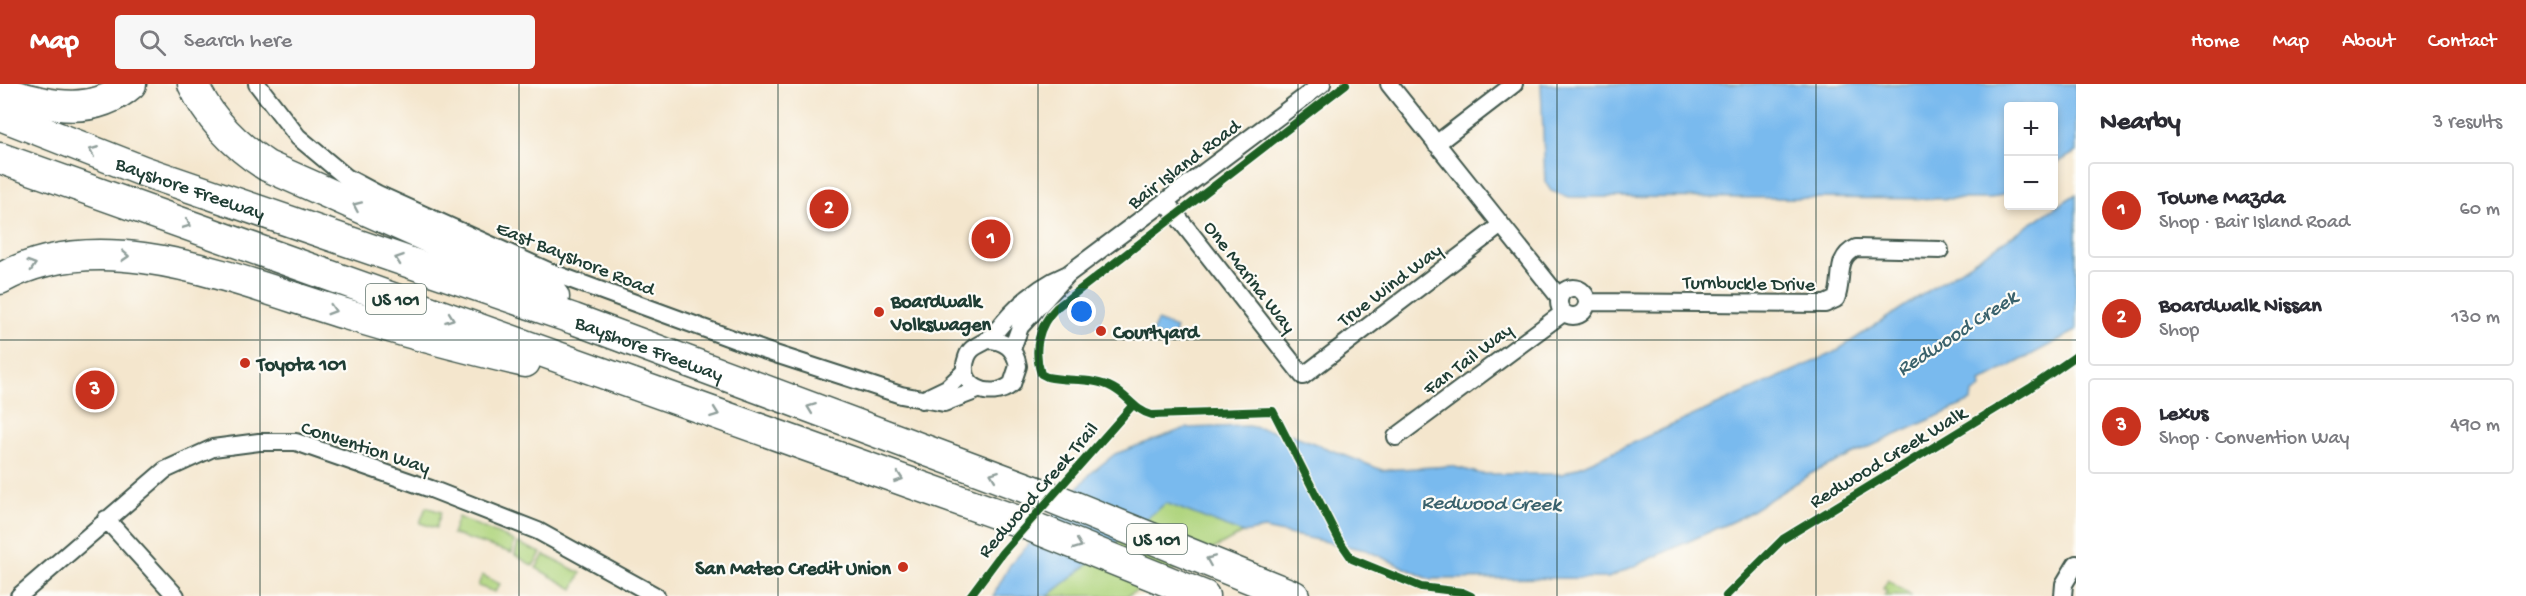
<!DOCTYPE html>
<html lang="en">
<head>
<meta charset="utf-8">
<style>
	:root { --surface:#fff; --page:#f7f7f7; --text:#2b2b33; --muted:#7c7c81; --line:#e1e1e2; --accent:#c8321e }
	body { margin:0; font-family:"Gochi Hand",sans-serif; background:var(--page); color:var(--text) }
	.controls { position:absolute; right:18px; top:18px; display:grid; overflow:hidden; border-radius:6px; box-shadow:0 3px 9px #0003 }
	.controls button { width:54px; height:54px; display:grid; place-items:center; padding:0; border:0; border-bottom:2px solid var(--line); background:var(--surface); color:var(--text); font:30px sans-serif }
	.you { position:absolute; left:1082px; top:228px; width:21px; height:21px; margin:-15px; border:4px solid #fff; border-radius:50%; background:#1a73e8; box-shadow:0 0 0 9px #1a73e833 }
	.badge { display:grid; place-items:center; width:39px; height:39px; border-radius:50%; background:var(--accent); color:#fff; font-size:20px; font-weight:700 }
	.pin { position:absolute; translate:-50% -50%; border:3px solid #fff; box-shadow:0 2px 6px #0006 }
	.list { margin:0; padding:0; list-style:none }
	h2 { display:flex; justify-content:space-between; align-items:center; height:78px; margin:0; padding:0 24px; font-size:26px }
	h2 small { font-size:20px; font-weight:400; color:var(--muted) }
	.list li { display:grid; grid-template-columns:39px 1fr auto; gap:18px; align-items:center; box-sizing:border-box; height:96px; margin:0 12px 12px; padding:0 12px; border:2px solid var(--line); border-radius:6px }
	.list b { display:block; font-size:22px; white-space:nowrap }
	.list p { margin:0; font-size:20px; white-space:nowrap; color:var(--muted) }
	.list em { font-size:20px; font-style:normal; color:var(--muted) }
	.icon { flex:none; width:33px; height:33px; fill:none; stroke:currentColor; stroke-width:2; stroke-linecap:round; stroke-linejoin:round }
	.map { position:relative; flex:none; width:2076px; height:512px; overflow:hidden }
	header { display:flex; align-items:center; gap:36px; box-sizing:border-box; height:84px; padding:0 30px; background:var(--accent); color:#fff }
	header strong { font-size:28px }
	nav { display:flex; gap:33px; margin-inline-start:auto; font-size:21px }
	.search { width:420px; height:54px; background:var(--page); display:flex; align-items:center; gap:15px; box-sizing:border-box; padding:0 21px; border-radius:6px; color:var(--muted); font-size:22px }
	main { display:flex }
	aside { flex:1; background:var(--surface) }
	.map>svg:first-child { display:block }
	.green { fill:#afd47d; stroke:#678858; stroke-width:1.5 }
	.water { fill:#79baee; stroke:#4c7c91; stroke-width:1.5 }
	.lines { fill:none; stroke-linecap:round; stroke-linejoin:round }
	.street-casing { stroke:#3f564b; stroke-width:20 }
	.highway-casing { stroke:#3f564b; stroke-width:33 }
	.street { stroke:#fff; stroke-width:16 }
	.highway { stroke:#fff; stroke-width:30 }
	.cycleway-casing { stroke:#fdfcf7; stroke-width:11 }
	.cycleway { stroke:#1b5e20; stroke-width:8 }
	.oneway { stroke:#8f9e9a }
	.grid { fill:none; stroke:#1f3d34; stroke-width:1.5; stroke-opacity:0.55 }
	.poi-dot { fill:#c8321e; stroke:#fdfcf7; stroke-width:2 }
	.labels { text-anchor:middle; stroke-width:4.5; stroke-linejoin:round; paint-order:stroke }
	.shield { fill:#fdfcf7; stroke:#62766e; stroke-width:1.5 }
	.shield-label { font-size:18px; font-weight:bold; fill:#1f3d34 }
	.street-label { font-size:20px; fill:#1f3d34; stroke:#fdfcf7 }
	.poi-label { font-size:20px; font-weight:bold; fill:#1f3d34; stroke:#fdfcf7; text-anchor:start }
	.water-label { font-size:21px; font-style:italic; fill:#3a626c; stroke:#fdfcf7 }
</style>
</head>
<body>
<header>
<strong>Map</strong>
<div class="search"><svg class="icon" aria-label="search" viewBox="0 0 24 24"><circle cx="10" cy="10" r="6"/><path d="M15 15l6 6"/></svg>Search here</div>
<nav><a>Home</a><a>Map</a><a>About</a><a>Contact</a></nav>
</header>
<main>
<div class="map">
<svg width="2076" height="512" viewBox="0 0 2076 512">
	<rect width="100%" height="100%" fill="#fdfcf7"/>
	<filter id="ink" filterUnits="userSpaceOnUse"><feTurbulence type="fractalNoise" baseFrequency=".0167" numOctaves="2"/><feDisplacementMap in="SourceGraphic" scale="12" xChannelSelector="R" yChannelSelector="G"/><feConvolveMatrix kernelMatrix="1 2 1 2 8 2 1 2 1" color-interpolation-filters="sRGB"/></filter>
	<filter id="wash" filterUnits="userSpaceOnUse"><feTurbulence type="fractalNoise" baseFrequency=".008" numOctaves="4" result="noise"/><feDisplacementMap in="SourceGraphic" scale="24" xChannelSelector="R" yChannelSelector="G"/><feGaussianBlur stdDeviation="1.35" result="paint"/><feColorMatrix in="noise" values="0 0 0 0 0 0 0 0 0 0 0 0 0 0 0 0 0 1.4 0 .05"/><feComposite in="paint" operator="in"/></filter>
	<g filter="url(#wash)">
		<rect width="100%" height="100%" fill="#f4e6cd"/>
		<path class="green" d="M 1166,419 L 1243,449 L 1127,512 L 1048,512 Z
			M 426,423 L 441,428 L 436,444 L 420,439 Z
			M 458,433 L 514,457 L 512,469 L 452,450 Z
			M 518,459 L 541,469 L 533,482 L 515,471 Z
			M 544,471 L 581,489 L 573,505 L 536,484 Z
			M 482,491 L 500,500 L 495,508 L 478,502 Z
			M 1888,496 L 1911,512 L 1884,512 L 1887,507 L 1883,505 Z"/>
		<path class="water" d="M 1541,0 L 2076,0 L 2076,68 L 2054,81 L 2054,22 L 2008,22 L 2008,108 L 1990,115 L 1568,113 L 1551,107 L 1545,98 Z
			M 2076,110 L 2076,247 L 1980,298 L 1981,304 L 1972,310 L 1971,317 L 1812,389 L 1742,433 L 1608,494 L 1429,495 L 1366,466 L 1264,445 L 1243,449 L 1166,419 L 1048,512 L 993,512 L 1010,481 L 1091,389 L 1115,370 L 1186,344 L 1248,342 L 1293,351 L 1382,386 L 1451,382 L 1482,390 L 1563,390 L 1833,269 Z
			M 1157,237 L 1176,244 L 1172,257 L 1152,250 Z"/>
	</g>
	<g filter="url(#ink)">
		<g class="lines">
			<defs>
				<path id="street" d="M 257,0 L 298,53 L 346,93 L 378,110 L 553,189 L 763,266 L 901,311 L 944,319 L 978,306
					M 1389,0 L 1559,213
					M 1436,60 L 1514,0
					M 1166,118 L 1303,292 L 1501,141
					M1559 218a14 14 0 1 1 28 0a14 14 0 1 1-28 0Z
					M 1587,218 L 1825,220 L 1836,215 C 1844,196 1834,174 1856,164 L 1940,166
					M 987,256 C 1005,256 1015,265 1018,282 L 1012,300 C 990,318 956,302 967,273 C 971,262 979,262 987,256 C 996,249 1004,237 1012,229 C 1029,211 1046,199 1068,190 L 1322,0
					M 1012,265 L 1020,243 L 1068,190
					M 922,316 L 947,304 L 965,287
					M 1396,353 L 1563,229
					M 106,435 L 176,512
					M 19,512 L 165,386 L 213,364 L 259,358 L 296,358 L 431,405 L 538,447 L 656,512
					M 2063,512 L 2064,500 L 2076,480"/>
				<g id="highway">
					<path d="M 193,0 C 209,35 236,62 267,82 L 549,207 L 554,213"/>
					<path d="M 0,8 C 46,20 91,35 131,0"/>
					<path id="s1" d="M 0,31 L 143,87 L 574,235 L 1048,412 L 1294,512"/>
					<path d="M 0,74 L 1023,439 L 1204,512"/>
					<path d="M 0,195 C 104,136 244,200 349,231 C 407,249 466,264 525,278"/>
				</g>
			</defs>
			<use href="#street" class="street-casing"/>
			<use href="#highway" class="highway-casing"/>
			<use href="#street" class="street"/>
			<use href="#highway" class="highway"/>
			<defs>
				<path id="cycleway" d="M 1346,0 L 1056,224 C 1038,242 1033,266 1041,290 L 1047,293 C 1069,298 1093,293 1113,304 C 1128,312 1134,326 1152,331 L 1273,327 L 1339,456 L 1352,475 L 1421,503 L 1462,508 L 1471,512
					M 970,512 L 1002,469 L 1132,322
					M 1726,512 L 1783,455 L 2030,304 L 2076,272"/>
			</defs>
			<use href="#cycleway" class="cycleway-casing"/>
			<use href="#cycleway" class="cycleway"/>
		</g>
		<defs><path id="oneway-chevron" d="M-2-3.5L2.5 0L-2 3.5" fill="none" stroke-width="1.6" stroke-linecap="round" stroke-linejoin="round" transform="scale(1.5)"/></defs>
		<g class="oneway">
			<use href="#oneway-chevron" transform="translate(93 67) rotate(-158)"/>
			<use href="#oneway-chevron" transform="translate(357 122) rotate(-156)"/>
			<use href="#oneway-chevron" transform="translate(187 140) rotate(20)"/>
			<use href="#oneway-chevron" transform="translate(125 172) rotate(3)"/>
			<use href="#oneway-chevron" transform="translate(399 175) rotate(-161)"/>
			<use href="#oneway-chevron" transform="translate(32 181) rotate(-18)"/>
			<use href="#oneway-chevron" transform="translate(332 226) rotate(17)"/>
			<use href="#oneway-chevron" transform="translate(450 234) rotate(20)"/>
			<use href="#oneway-chevron" transform="translate(811 324) rotate(-159)"/>
			<use href="#oneway-chevron" transform="translate(715 329) rotate(20)"/>
			<use href="#oneway-chevron" transform="translate(994 391) rotate(-159)"/>
			<use href="#oneway-chevron" transform="translate(899 394) rotate(19)"/>
			<use href="#oneway-chevron" transform="translate(1078 461) rotate(21)"/>
			<use href="#oneway-chevron" transform="translate(1210 476) rotate(-157)"/>
		</g>
	</g>
	<path class="grid" d="M 260,0 L 260,512M 519,0 L 519,512M 778,0 L 778,512M 1038,0 L 1038,512M 1298,0 L 1298,512M 1557,0 L 1557,512M 1816,0 L 1816,512M 0,256 L 2076,256"/>
	<g class="poi-dot">
		<circle cx="879" cy="228" r="6"/>
		<circle cx="1101" cy="247" r="6"/>
		<circle cx="245" cy="279" r="6"/>
		<circle cx="903" cy="483" r="6"/>
	</g>
	<g class="labels">
		<g class="shield">
			<rect x="366" y="200" width="60" height="30" rx="4.5"/>
			<rect x="1127" y="440" width="60" height="30" rx="4.5"/>
		</g>
		<g class="shield-label">
			<text x="396" y="221">US 101</text>
			<text x="1157" y="461">US 101</text>
		</g>
		<g class="street-label">
			<text transform="translate(1183 79) rotate(-37)" y="7">Bair Island Road</text>
			<text dy="7" stroke="none"><textPath href="#s1" startOffset="204">Bayshore Freeway</textPath></text>
			<text transform="translate(576 173) rotate(22)" y="7">East Bayshore Road</text>
			<text transform="translate(1251 192) rotate(52)" y="7">One Marina Way</text>
			<text transform="translate(1749 198) rotate(1)" y="7">Turnbuckle Drive</text>
			<text transform="translate(1389 200) rotate(-37)" y="7">True Wind Way</text>
			<text dy="7" stroke="none"><textPath href="#s1" startOffset="690">Bayshore Freeway</textPath></text>
			<text transform="translate(1467 274) rotate(-37)" y="7">Fan Tail Way</text>
			<text transform="translate(366 362) rotate(18)" y="7">Convention Way</text>
			<text transform="translate(1887 372) rotate(-31)" y="7">Redwood Creek Walk</text>
			<text transform="translate(1037 405) rotate(-49)" y="7">Redwood Creek Trail</text>
		</g>
		<g class="poi-label">
			<text x="891" y="223">Boardwalk<tspan x="891" dy="23">Volkswagen</tspan></text>
			<text x="1113" y="254">Courtyard</text>
			<text x="257" y="286">Toyota 101</text>
			<text x="891" y="490" text-anchor="end">San Mateo Credit Union</text>
		</g>
		<g class="water-label">
			<text transform="translate(1956 248) rotate(-33)" y="7">Redwood Creek</text>
			<text transform="translate(1491 418) rotate(1)" y="7">Redwood Creek</text>
		</g>
	</g>
</svg>
<div class="controls">
<button>+</button>
<button>−</button>
</div>
<div class="you"></div>
<div class="pin badge" style="left:991px;top:155px">1</div>
<div class="pin badge" style="left:829px;top:125px">2</div>
<div class="pin badge" style="left:95px;top:306px">3</div>
</div>
<aside>
<h2>Nearby<small>3 results</small></h2>
<ul class="list">
<li><span class="badge">1</span><div><b>Towne Mazda</b><p>Shop · Bair Island Road</p></div><em>60 m</em></li>
<li><span class="badge">2</span><div><b>Boardwalk Nissan</b><p>Shop</p></div><em>130 m</em></li>
<li><span class="badge">3</span><div><b>Lexus</b><p>Shop · Convention Way</p></div><em>490 m</em></li>
</ul>
</aside>
</main>
</body>
</html>
